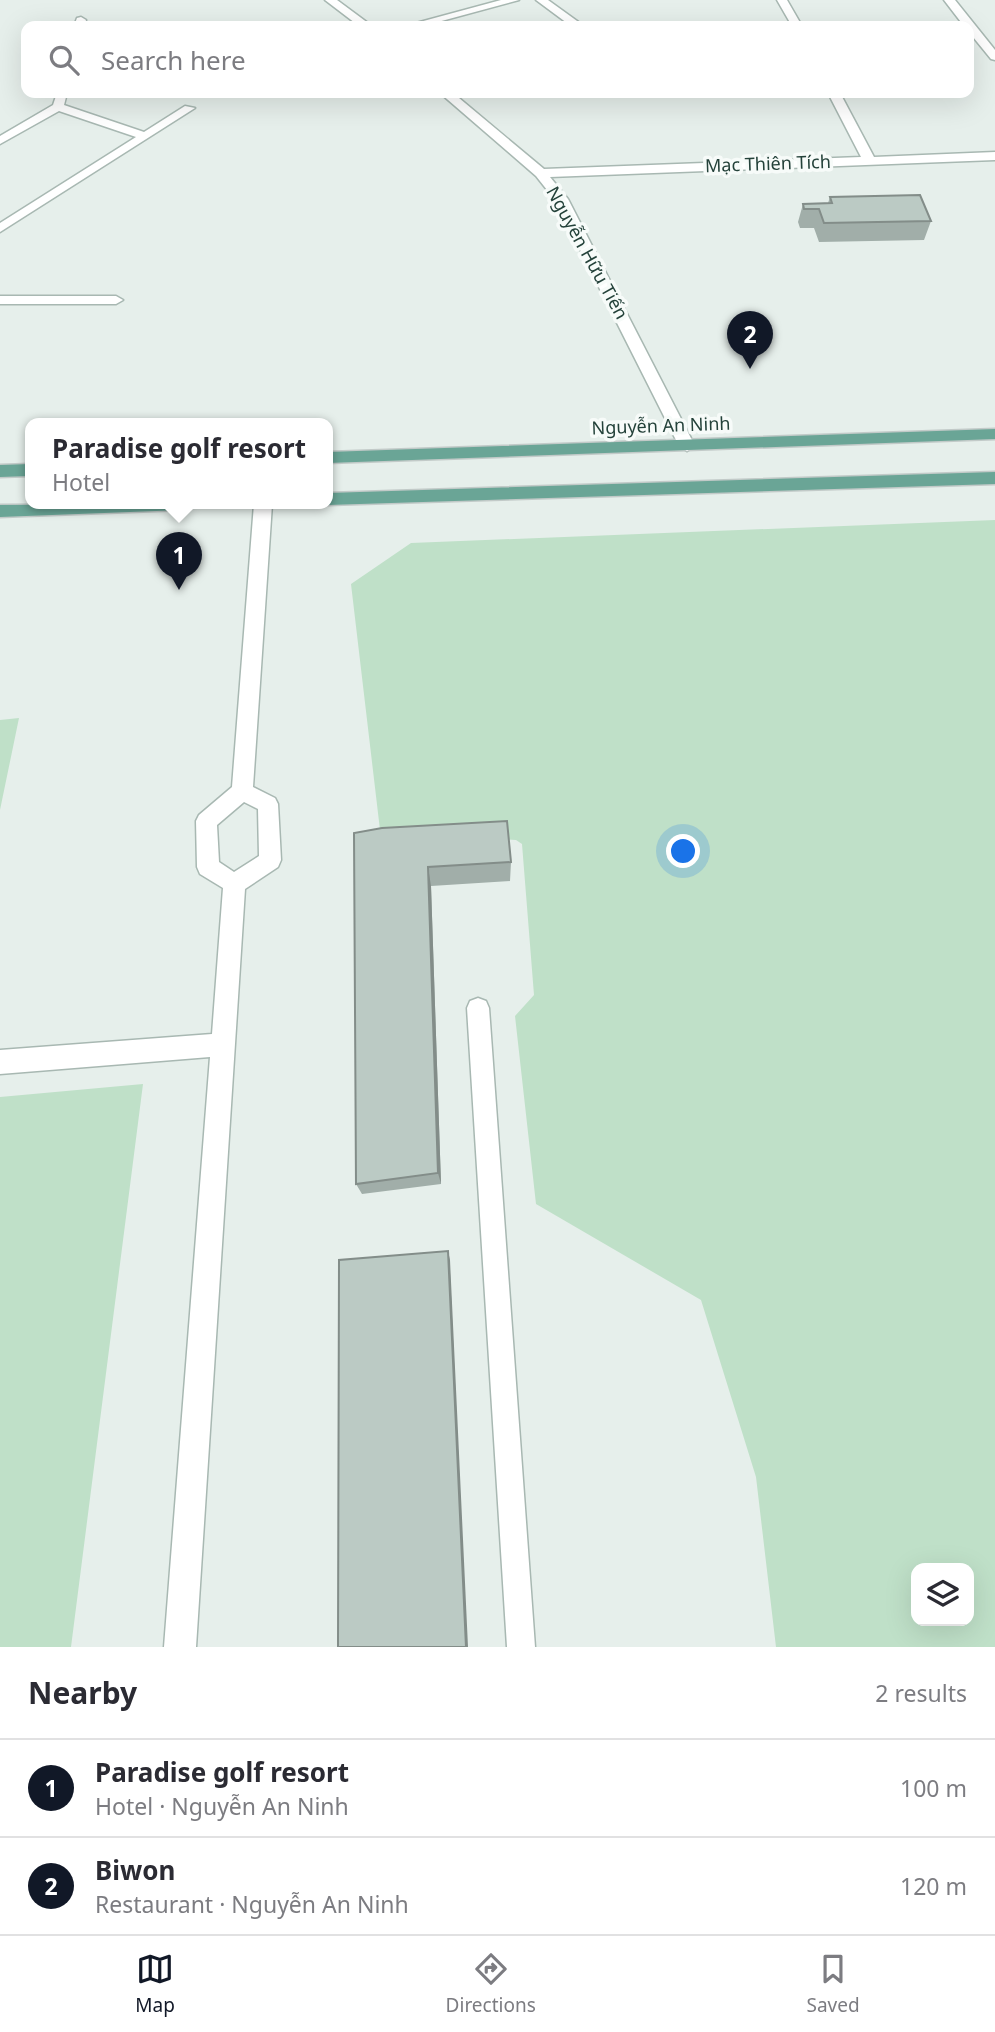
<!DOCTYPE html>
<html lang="en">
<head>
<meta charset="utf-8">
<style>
	:root { --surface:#fff; --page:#f7f7f7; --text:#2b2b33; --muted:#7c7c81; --line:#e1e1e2; --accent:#111827 }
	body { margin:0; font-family:"Noto Sans",sans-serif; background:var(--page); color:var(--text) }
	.controls { position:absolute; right:21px; bottom:21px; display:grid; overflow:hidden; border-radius:14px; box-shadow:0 7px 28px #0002 }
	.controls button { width:63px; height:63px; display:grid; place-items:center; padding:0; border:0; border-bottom:2px solid var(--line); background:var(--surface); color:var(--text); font:35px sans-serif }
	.you { position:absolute; left:684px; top:852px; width:24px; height:24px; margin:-18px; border:5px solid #fff; border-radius:50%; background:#1a73e8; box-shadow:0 0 0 10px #1a73e833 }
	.badge { display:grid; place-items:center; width:46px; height:46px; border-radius:50%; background:var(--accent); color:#fff; font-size:23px; font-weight:700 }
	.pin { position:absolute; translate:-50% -58px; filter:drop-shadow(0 2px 4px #0008) }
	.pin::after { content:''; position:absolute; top:37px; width:24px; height:21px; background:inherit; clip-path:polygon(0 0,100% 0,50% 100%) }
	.popup { position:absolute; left:25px; top:418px; width:308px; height:91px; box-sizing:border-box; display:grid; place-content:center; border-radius:14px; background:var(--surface); filter:drop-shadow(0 2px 5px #0005); font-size:23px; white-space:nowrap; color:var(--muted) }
	.popup b { font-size:26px; color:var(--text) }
	.popup::after { content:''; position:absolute; left:50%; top:100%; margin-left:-14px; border:14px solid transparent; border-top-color:var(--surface) }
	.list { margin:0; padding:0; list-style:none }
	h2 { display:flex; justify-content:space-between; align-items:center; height:91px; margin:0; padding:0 28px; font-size:30px }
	h2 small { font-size:23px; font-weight:400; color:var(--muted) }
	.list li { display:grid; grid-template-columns:46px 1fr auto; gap:21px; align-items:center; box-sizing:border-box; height:98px; padding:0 28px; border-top:2px solid var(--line) }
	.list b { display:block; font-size:26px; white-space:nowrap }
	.list p { margin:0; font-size:23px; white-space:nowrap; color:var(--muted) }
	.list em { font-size:23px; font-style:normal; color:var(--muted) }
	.icon { flex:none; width:38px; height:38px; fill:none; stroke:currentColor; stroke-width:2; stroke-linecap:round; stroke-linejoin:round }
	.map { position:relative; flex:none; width:995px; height:1647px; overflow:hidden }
	.search { position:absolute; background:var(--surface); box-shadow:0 7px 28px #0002; left:21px; right:21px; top:21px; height:77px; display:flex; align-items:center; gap:18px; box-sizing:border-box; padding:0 24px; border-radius:14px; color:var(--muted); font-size:26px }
	.sheet { height:287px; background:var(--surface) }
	nav { display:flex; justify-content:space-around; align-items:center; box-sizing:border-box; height:98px; border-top:2px solid var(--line); background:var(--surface); font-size:19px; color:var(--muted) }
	nav a { display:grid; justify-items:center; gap:4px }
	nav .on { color:var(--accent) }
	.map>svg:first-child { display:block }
	.green { fill:#bfe0c8; fill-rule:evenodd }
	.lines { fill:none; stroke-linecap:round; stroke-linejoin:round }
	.service-casing { stroke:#a8b8b2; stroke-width:3 }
	.minor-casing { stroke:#a8b8b2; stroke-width:3 }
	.primary-casing { stroke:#c2cac8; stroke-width:3 }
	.service { fill:#fff; fill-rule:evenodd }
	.minor { fill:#fff; fill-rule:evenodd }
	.primary { fill:#6aa596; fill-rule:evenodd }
	.wall { fill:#a1aea9 }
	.shaded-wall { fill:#838d89 }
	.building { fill:#bbcac4; stroke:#838d89; stroke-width:2 }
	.labels { text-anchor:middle; stroke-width:7; stroke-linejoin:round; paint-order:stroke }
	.far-street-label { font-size:18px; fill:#24423a; stroke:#f7fbf9 }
</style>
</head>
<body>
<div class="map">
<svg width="995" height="1647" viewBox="0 0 995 1647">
	<rect width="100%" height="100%" fill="#e6efeb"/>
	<path class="green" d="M 995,520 L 995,1647 L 776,1647 L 756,1477 L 701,1300 L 536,1204 L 515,1016 L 534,995 L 522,844 L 516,840 L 380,830 L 351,584 L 411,543 ZM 916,1568 L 969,1568 L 969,1621 L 916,1621 Z
		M 19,718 L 0,810 L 0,720 Z
		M 143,1084 L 71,1647 L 0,1647 L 0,1097 Z"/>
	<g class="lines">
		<defs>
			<path id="service" d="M 81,17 L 86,20 L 84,26 L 74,26 L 77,18 Z
				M 57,93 L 67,93 L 64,105 L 144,132 L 185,106 L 195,108 L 0,232 L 0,223 L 136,137 L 59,111 L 0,144 L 0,136 L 53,105 Z
				M 0,296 L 116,296 L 123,300 L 116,304 L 0,304 Z
				M 478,998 L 486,1001 L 489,1008 L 535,1647 L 507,1647 L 467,1008 L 470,1001 Z"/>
			<path id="minor" d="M 325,0 L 337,0 L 372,26 L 359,26 Z
				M 501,0 L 519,0 L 423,26 L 405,26 Z
				M 536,0 L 548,0 L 584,26 L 571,26 Z
				M 777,0 L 787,0 L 802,26 L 792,26 Z
				M 944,0 L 955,0 L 995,50 L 995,60 L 991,59 L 969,32 L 969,26 L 964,26 Z
				M 440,93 L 453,93 L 544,169 L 861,157 L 828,93 L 840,93 L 874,157 L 995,152 L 995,160 L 550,177 L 568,199 L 695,446 L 687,451 L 679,446 L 555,200 L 536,176 Z
				M 254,504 L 272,504 L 253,787 L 275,798 L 278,804 L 281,860 L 278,867 L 245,889 L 196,1647 L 164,1647 L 210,1057 L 0,1074 L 0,1050 L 212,1034 L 223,888 L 200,874 L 197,867 L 196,821 L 199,815 L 232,787 ZM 244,802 L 258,809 L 259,856 L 234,872 L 219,862 L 217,825 Z"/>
			<path id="primary" d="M 995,429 L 995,439 L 328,463 L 328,452 Z
				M 30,464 L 30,476 L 0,477 L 0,465 Z
				M 995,472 L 995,484 L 328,505 L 326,504 L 328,493 Z
				M 190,504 L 182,510 L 0,517 L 0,505 Z"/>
		</defs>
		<use href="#service" class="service-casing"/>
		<use href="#minor" class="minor-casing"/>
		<use href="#primary" class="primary-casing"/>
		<use href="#service" class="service"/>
		<use href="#minor" class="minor"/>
		<use href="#primary" class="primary"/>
	</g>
	<path class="wall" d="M 830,197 L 931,221 L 924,240 L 819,242 L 814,228 L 800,228 L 798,222 L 803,204 L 828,203 Z
		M 354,833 L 511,862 L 510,881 L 431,886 L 441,1184 L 362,1194 L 356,1184 Z"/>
	<path class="shaded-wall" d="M 428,867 L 431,886 L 441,1184 L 438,1173 Z
		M 448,1251 L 450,1260 L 468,1647 L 466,1647 Z"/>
	<path class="building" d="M 920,195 L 931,221 L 824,223 L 819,209 L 804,209 L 803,204 L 832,203 L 830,197 Z
		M 507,821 L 511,862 L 428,867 L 438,1173 L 356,1184 L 354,833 L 382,828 Z
		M 448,1251 L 466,1647 L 338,1647 L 339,1260 Z"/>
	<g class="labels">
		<g class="far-street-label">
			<text transform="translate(768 164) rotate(-2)" y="6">Mạc Thiên Tích</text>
			<text transform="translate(587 253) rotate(61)" y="6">Nguyễn Hữu Tiến</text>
			<text transform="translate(661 426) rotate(-2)" y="6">Nguyễn An Ninh</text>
		</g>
	</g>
</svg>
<div class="controls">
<button><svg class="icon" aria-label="layers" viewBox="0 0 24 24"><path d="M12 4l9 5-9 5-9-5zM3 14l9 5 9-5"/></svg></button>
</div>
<div class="you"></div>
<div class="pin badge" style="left:179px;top:590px">1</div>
<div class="popup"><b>Paradise golf resort</b>Hotel</div>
<div class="pin badge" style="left:750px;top:369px">2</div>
<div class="search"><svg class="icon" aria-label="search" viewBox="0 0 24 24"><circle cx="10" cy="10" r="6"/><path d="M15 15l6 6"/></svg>Search here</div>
</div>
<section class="sheet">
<h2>Nearby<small>2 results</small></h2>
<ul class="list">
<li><span class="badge">1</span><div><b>Paradise golf resort</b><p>Hotel · Nguyễn An Ninh</p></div><em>100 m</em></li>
<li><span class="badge">2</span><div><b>Biwon</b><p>Restaurant · Nguyễn An Ninh</p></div><em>120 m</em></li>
</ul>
</section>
<nav>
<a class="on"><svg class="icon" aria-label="map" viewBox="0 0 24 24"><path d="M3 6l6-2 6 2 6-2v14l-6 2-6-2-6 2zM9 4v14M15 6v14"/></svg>Map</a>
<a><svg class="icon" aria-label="directions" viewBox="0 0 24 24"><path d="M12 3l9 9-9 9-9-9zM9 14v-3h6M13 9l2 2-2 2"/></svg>Directions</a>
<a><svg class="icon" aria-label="saved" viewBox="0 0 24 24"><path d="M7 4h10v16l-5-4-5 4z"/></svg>Saved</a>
</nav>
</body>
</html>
